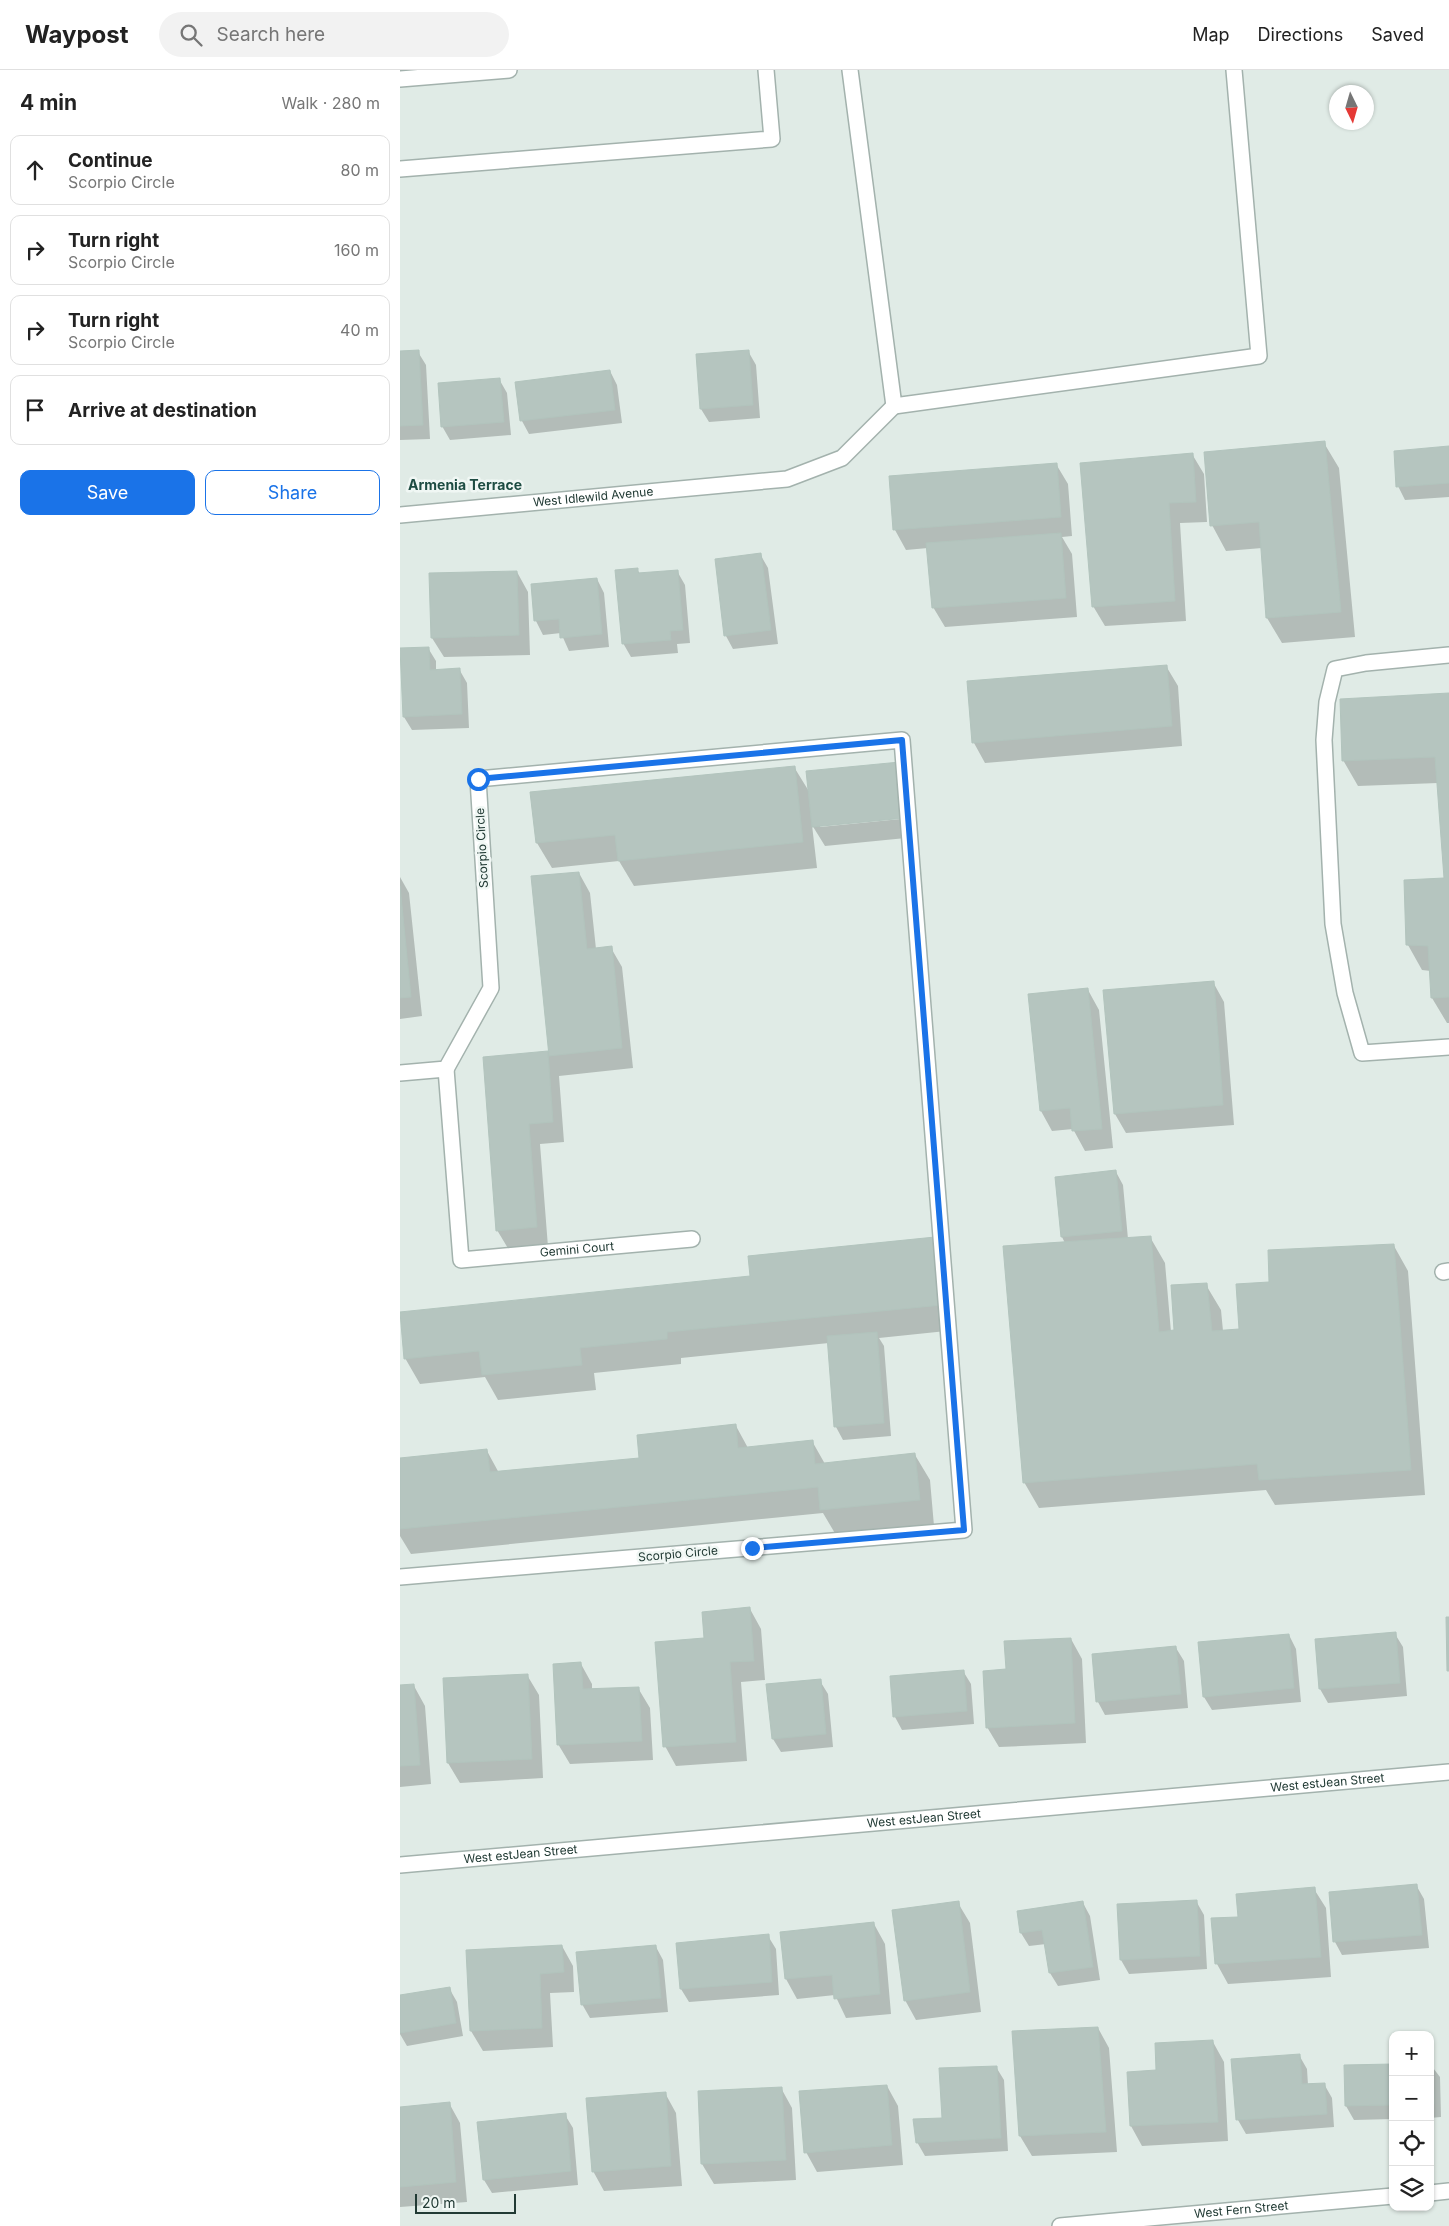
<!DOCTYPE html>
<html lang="en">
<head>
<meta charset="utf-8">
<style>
	:root { --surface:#fff; --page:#f2f2f2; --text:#222; --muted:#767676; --line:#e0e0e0; --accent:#1a73e8 }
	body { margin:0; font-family:Inter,sans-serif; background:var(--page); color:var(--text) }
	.controls { position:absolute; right:15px; bottom:15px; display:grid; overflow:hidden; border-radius:10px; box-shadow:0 1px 4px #0004 }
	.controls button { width:45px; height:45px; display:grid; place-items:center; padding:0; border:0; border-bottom:1px solid var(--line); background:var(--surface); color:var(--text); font:25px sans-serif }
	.compass { position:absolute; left:929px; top:15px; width:45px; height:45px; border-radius:50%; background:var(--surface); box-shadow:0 1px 4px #0004; rotate:175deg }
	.scale { position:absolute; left:15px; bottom:12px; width:101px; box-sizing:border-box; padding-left:5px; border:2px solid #213a34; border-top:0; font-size:14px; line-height:18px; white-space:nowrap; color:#213a34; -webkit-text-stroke:4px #f0f7f4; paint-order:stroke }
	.stop { position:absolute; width:15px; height:15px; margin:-11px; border:4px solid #1a73e8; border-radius:50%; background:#fff }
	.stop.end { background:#1a73e8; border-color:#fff; box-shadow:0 1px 5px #0008 }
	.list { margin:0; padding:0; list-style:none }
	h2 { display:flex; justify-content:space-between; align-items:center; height:65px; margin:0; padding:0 20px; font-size:21px }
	h2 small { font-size:16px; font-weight:400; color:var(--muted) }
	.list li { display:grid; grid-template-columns:32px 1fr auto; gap:15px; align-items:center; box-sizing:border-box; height:70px; margin:0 10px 10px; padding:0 10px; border:1px solid var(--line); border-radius:10px }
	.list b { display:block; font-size:19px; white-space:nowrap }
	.list p { margin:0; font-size:16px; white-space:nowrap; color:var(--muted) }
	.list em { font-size:16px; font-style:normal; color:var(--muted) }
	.actions { display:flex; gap:10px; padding:15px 20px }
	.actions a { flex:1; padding:11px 0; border:1px solid var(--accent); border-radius:10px; text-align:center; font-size:18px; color:var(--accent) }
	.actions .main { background:var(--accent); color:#fff }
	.icon { flex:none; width:28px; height:28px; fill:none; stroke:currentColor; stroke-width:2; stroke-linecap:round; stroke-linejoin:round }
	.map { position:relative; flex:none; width:1049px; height:2156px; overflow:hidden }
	header { display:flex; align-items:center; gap:30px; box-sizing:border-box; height:70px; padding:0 25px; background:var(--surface); border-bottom:1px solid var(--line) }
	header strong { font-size:24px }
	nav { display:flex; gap:28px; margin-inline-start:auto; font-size:18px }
	.search { width:350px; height:45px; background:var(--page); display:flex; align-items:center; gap:12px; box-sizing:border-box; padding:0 18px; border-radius:28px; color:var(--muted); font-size:19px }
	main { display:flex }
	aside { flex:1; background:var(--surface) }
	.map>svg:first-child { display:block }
	.shadow { fill:#0003; fill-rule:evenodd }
	.building { fill:#b5c5bf; stroke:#b2c4bd }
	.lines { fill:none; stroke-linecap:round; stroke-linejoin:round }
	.minor-casing { stroke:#a3b2ad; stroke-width:18 }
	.minor { stroke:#fff; stroke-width:15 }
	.route { stroke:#1a73e8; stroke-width:6 }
	.labels { text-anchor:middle; stroke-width:5; stroke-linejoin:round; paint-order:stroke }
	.street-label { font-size:12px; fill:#213a34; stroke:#f0f7f4 }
	.neighbourhood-label { font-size:14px; font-weight:bold; fill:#1d4c42; stroke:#f0f7f4 }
</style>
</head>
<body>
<header>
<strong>Waypost</strong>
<div class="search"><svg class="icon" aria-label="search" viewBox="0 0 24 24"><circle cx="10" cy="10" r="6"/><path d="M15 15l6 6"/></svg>Search here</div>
<nav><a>Map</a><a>Directions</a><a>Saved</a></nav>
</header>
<main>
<aside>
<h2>4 min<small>Walk · 280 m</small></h2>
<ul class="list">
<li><svg class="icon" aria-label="ahead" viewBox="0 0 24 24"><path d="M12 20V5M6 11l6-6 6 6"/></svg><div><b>Continue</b><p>Scorpio Circle</p></div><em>80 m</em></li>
<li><svg class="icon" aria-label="right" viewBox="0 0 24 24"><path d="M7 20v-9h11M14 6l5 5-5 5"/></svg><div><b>Turn right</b><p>Scorpio Circle</p></div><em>160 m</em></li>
<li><svg class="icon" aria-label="right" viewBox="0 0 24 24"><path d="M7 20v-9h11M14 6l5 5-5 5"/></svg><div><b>Turn right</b><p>Scorpio Circle</p></div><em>40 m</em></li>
<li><svg class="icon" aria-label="arrive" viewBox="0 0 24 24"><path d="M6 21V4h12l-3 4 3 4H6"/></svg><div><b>Arrive at destination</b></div></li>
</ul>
<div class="actions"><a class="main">Save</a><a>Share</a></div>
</aside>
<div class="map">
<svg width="1049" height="2156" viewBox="0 0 1049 2156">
	<rect width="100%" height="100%" fill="#e0ebe6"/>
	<path class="shadow" d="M 348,281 L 356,295 L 360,348 L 309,352 L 301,339 Z
		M 18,282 L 26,295 L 30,369 L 0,370 L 0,283 Z
		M 210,301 L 217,315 L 222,353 L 129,364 L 122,351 L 117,313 Z
		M 99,309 L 107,323 L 111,365 L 50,370 L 42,356 Z
		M 924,373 L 939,398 L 955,567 L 882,573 L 867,548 L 862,478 L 826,481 L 812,455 Z
		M 1049,378 L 1049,427 L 1005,430 L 998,416 Z
		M 792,384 L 804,404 L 807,452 L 780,453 L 786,551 L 705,556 L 693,536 Z
		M 656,394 L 668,414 L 672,466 L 662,467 L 672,484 L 677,547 L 545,557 L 533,537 L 528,478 L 506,480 L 495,460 Z
		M 360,484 L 368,498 L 378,574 L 333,579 L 326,566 Z
		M 237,499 L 240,504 L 277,501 L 285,515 L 290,573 L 277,574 L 278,583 L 231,587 L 223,573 Z
		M 117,502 L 128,522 L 130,585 L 44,587 L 32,568 Z
		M 197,509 L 204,523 L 209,577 L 169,581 L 161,563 L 143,565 L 136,551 L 132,515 Z
		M 28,578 L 36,591 L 36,601 L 59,599 L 67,613 L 69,658 L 12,660 L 4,647 Z
		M 766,596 L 778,616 L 782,676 L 585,693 L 574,673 L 569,612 Z
		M 1049,624 L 1049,953 L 1047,953 L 1032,928 L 1031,901 L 1022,900 L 1008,875 L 1046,809 L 1038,713 L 958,716 L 943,690 Z
		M 500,693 L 511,713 L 516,767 L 425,776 L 412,755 L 417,798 L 234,816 L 219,791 L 152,798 L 137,773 L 132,723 L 394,697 L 410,723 L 408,703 ZM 511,746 L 511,748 L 420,757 L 420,755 Z
		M 179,803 L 190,823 L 196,879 L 211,878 L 222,897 L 233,998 L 159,1006 L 164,1072 L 140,1074 L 148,1177 L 109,1180 L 97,1160 L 84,988 L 150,982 Z
		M 0,807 L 9,823 L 22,946 L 0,949 Z
		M 813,912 L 824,932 L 834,1055 L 726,1063 L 715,1044 Z
		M 688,920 L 699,940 L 713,1078 L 685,1081 L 673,1059 L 652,1061 L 641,1041 L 629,925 Z
		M 716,1102 L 723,1115 L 728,1169 L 750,1167 L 765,1193 L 771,1262 L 776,1261 L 806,1215 L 821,1240 L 823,1261 L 840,1260 L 870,1213 L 994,1176 L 1008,1201 L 1025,1425 L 875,1435 L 866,1420 L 639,1438 L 624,1412 L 665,1173 L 662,1167 L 656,1108 Z
		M 549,1194 L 556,1260 L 479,1268 L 484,1276 L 491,1366 L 443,1370 L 436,1357 L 429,1273 L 281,1288 L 281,1294 L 194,1303 L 196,1320 L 98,1330 L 85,1307 L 20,1314 L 5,1288 Z
		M 336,1356 L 348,1378 L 412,1371 L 425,1394 L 515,1385 L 530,1410 L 534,1456 L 436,1465 L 423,1443 L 11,1484 L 0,1466 L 0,1389 L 87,1381 L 99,1403 L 241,1389 Z
		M 350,1539 L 361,1559 L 365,1610 L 341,1612 L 347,1691 L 276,1696 L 265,1676 L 305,1569 Z
		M 995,1564 L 1003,1577 L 1007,1626 L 928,1633 L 920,1619 L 916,1570 Z
		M 889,1565 L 896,1579 L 901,1632 L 812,1640 L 804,1627 L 799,1573 Z
		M 671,1569 L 682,1589 L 686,1673 L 599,1677 L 587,1657 L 607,1601 Z
		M 776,1578 L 784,1591 L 788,1638 L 705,1645 L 698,1632 Z
		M 181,1594 L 192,1614 L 192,1620 L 238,1618 L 250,1638 L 253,1690 L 170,1694 L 158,1674 Z
		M 563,1601 L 571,1614 L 574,1654 L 502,1660 L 495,1647 Z
		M 127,1605 L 139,1625 L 143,1708 L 60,1713 L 48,1693 L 44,1609 Z
		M 420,1611 L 428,1624 L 433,1677 L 381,1682 L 373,1669 Z
		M 0,1616 L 14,1616 L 25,1636 L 31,1714 L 0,1717 Z
		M 1016,1815 L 1024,1829 L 1029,1878 L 942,1885 L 935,1872 Z
		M 914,1819 L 926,1838 L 931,1907 L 828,1914 L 817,1894 L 813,1849 L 840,1848 Z
		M 796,1831 L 804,1845 L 807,1899 L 729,1904 L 721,1890 L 718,1835 Z
		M 558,1833 L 570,1853 L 581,1942 L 516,1950 L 505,1930 Z
		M 683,1833 L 690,1846 L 700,1910 L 658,1916 L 650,1903 L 646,1874 L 629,1876 L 621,1863 L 618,1842 Z
		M 474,1854 L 485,1874 L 491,1944 L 446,1948 L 435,1925 L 397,1929 L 386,1909 L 381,1863 Z
		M 368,1866 L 376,1879 L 379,1925 L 289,1932 L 281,1919 Z
		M 162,1876 L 173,1896 L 174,1922 L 150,1923 L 153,1977 L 83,1981 L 71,1961 L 67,1881 Z
		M 256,1877 L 263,1890 L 268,1942 L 190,1948 L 182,1934 Z
		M 49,1918 L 57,1932 L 63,1966 L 7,1976 L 0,1964 L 0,1926 Z
		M 698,1958 L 709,1978 L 717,2082 L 632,2086 L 620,2066 Z
		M 813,1972 L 824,1992 L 828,2071 L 742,2076 L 731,2056 L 728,2003 L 758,2001 Z
		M 899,1985 L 907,1999 L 908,2015 L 924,2014 L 932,2028 L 934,2057 L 846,2064 L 838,2050 L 832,1990 Z
		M 1030,1994 L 1040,2007 L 1041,2047 L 1030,2048 Z
		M 993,1995 L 993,2049 L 954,2050 L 946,2036 L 945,1996 Z
		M 596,1997 L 604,2010 L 608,2081 L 525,2086 L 517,2072 Z
		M 487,2016 L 498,2036 L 503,2095 L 417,2102 L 406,2082 Z
		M 381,2018 L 392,2038 L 396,2110 L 314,2114 L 302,2094 L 299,2022 Z
		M 265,2023 L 276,2043 L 282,2116 L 204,2121 L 193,2101 Z
		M 49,2033 L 60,2053 L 67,2132 L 0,2137 L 0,2038 Z
		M 165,2045 L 173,2058 L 178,2115 L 92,2123 L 84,2110 Z"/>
	<path class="building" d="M 19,280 L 23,355 L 0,356 L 0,281 Z
		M 349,280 L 353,335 L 300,339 L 296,284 Z
		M 210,300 L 215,340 L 120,351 L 115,312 Z
		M 100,308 L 104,352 L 41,357 L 38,313 Z
		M 925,371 L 941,542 L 866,548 L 859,452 L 810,456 L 804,382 Z
		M 1049,376 L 1049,413 L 996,417 L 994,381 Z
		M 793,383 L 796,432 L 769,433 L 775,531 L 692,537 L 680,393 Z
		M 657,393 L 661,447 L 493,460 L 489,406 Z
		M 661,463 L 666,528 L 532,538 L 526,473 Z
		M 361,483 L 371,560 L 324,566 L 315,489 Z
		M 238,498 L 238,503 L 278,500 L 283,560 L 270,561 L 271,570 L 222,574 L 215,500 Z
		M 117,501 L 119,565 L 31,568 L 29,503 Z
		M 197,508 L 202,564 L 160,568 L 159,549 L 134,551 L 131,514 Z
		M 29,577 L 30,600 L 60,598 L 62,644 L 3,647 L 0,578 Z
		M 767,595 L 772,656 L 572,673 L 567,611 Z
		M 1049,623 L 1049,927 L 1031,928 L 1028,876 L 1006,875 L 1004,810 L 1044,808 L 1035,687 L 942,691 L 940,629 Z
		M 500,692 L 505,748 L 412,757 L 406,701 Z
		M 395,696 L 403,772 L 218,791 L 215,765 L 136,773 L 130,722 Z
		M 179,802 L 187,879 L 212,876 L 222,978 L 149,986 L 131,806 Z
		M 0,816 L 11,927 L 0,928 Z
		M 814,911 L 823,1035 L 714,1044 L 703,920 Z
		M 688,918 L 702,1059 L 672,1061 L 670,1038 L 640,1041 L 628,924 Z
		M 148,981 L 153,1052 L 129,1054 L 137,1157 L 96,1161 L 83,987 Z
		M 716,1100 L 722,1161 L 661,1167 L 655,1107 Z
		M 751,1166 L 759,1262 L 774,1260 L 771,1215 L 807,1213 L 812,1261 L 839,1259 L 836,1214 L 869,1212 L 868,1180 L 994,1174 L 1011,1400 L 859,1410 L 857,1394 L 623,1413 L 603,1176 Z
		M 535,1167 L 542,1235 L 267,1262 L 267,1269 L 180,1278 L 182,1295 L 82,1305 L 79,1281 L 4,1289 L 0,1242 L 350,1206 L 348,1186 Z
		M 477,1262 L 484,1353 L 434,1357 L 427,1266 Z
		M 336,1354 L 338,1378 L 413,1370 L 415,1394 L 515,1383 L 520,1430 L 420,1440 L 418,1417 L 0,1459 L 0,1388 L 87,1379 L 90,1402 L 239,1388 L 237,1365 Z
		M 350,1537 L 354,1591 L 330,1592 L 336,1672 L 263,1677 L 255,1572 L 304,1568 L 302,1542 Z
		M 1046,1547 L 1049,1547 L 1049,1601 L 1047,1601 Z
		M 996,1562 L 1000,1613 L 919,1619 L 915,1569 Z
		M 889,1564 L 894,1618 L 803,1627 L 798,1572 Z
		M 671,1568 L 675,1653 L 586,1658 L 583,1601 L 606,1599 L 604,1571 Z
		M 776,1576 L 781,1624 L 696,1632 L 692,1584 Z
		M 181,1592 L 183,1619 L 239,1617 L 242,1671 L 157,1675 L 153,1594 Z
		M 564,1600 L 567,1641 L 493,1647 L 490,1606 Z
		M 128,1604 L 132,1689 L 47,1693 L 43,1608 Z
		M 421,1609 L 426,1664 L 372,1669 L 366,1614 Z
		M 14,1614 L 20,1695 L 0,1696 L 0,1615 Z
		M 1017,1814 L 1022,1865 L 933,1872 L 929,1822 Z
		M 915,1817 L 921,1887 L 815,1894 L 811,1848 L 838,1847 L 836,1824 Z
		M 797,1830 L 800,1886 L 720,1890 L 717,1834 Z
		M 559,1831 L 570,1922 L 504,1931 L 492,1840 Z
		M 683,1831 L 693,1897 L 649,1903 L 642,1860 L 620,1863 L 617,1841 Z
		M 474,1852 L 480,1924 L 434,1929 L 432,1905 L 385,1909 L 380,1862 Z
		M 369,1864 L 372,1912 L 280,1919 L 276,1873 Z
		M 162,1875 L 164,1902 L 140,1904 L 142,1958 L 70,1961 L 66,1880 Z
		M 256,1875 L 261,1928 L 181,1935 L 176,1882 Z
		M 50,1917 L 56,1953 L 0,1963 L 0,1925 Z
		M 698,1957 L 706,2062 L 619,2066 L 612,1961 Z
		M 813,1970 L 818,2052 L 730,2056 L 727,2002 L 756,2000 L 755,1973 Z
		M 900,1984 L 902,2014 L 925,2013 L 927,2044 L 836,2050 L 831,1989 Z
		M 1030,1993 L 1033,1993 L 1034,2034 L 1030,2034 Z
		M 993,1994 L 993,2035 L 945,2036 L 944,1995 Z
		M 597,1996 L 601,2068 L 516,2073 L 513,2049 L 542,2048 L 539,1998 Z
		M 487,2015 L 492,2075 L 404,2083 L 399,2021 Z
		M 382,2017 L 386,2090 L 301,2094 L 298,2021 Z
		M 266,2022 L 271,2096 L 192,2102 L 186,2028 Z
		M 50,2032 L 56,2112 L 0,2117 L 0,2037 Z
		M 166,2043 L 171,2101 L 83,2110 L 77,2052 Z"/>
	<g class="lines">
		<defs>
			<g id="minor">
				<path d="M 450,0 L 494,336 L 859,286 L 834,0"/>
				<path d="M 0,9 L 109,0"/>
				<path d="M 0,99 L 372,69 L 366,0"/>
				<path id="s1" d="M 0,445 L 387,409 L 442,388 L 494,336"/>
				<path d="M 1049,585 L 966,593 L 935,599 L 927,632 L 924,670 L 933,854 L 945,923 L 962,983 L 1049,977"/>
				<path id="s2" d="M 46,999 L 61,1190 L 292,1169"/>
				<path d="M 0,1003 L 46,999 L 91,918 L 78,709 L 502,670 L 564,1460 L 0,1507"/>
				<path d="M 1043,1202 L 1049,1201"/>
				<path id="s3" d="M 0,1795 L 1049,1702"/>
				<path d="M 1030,2123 L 1049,2121"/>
				<path id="s4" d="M 660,2156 L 993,2126"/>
			</g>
		</defs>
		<use href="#minor" class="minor-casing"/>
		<use href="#minor" class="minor"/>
	</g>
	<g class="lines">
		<path class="route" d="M 78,709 L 502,670 L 564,1460 L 352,1478"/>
	</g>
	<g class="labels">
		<g class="street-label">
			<text dy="4" stroke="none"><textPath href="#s1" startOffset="194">West Idlewild Avenue</textPath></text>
			<text transform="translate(82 778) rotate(-93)" y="4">Scorpio Circle</text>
			<text dy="4" stroke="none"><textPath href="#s2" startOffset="308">Gemini Court</textPath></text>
			<text transform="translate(278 1484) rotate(-5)" y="4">Scorpio Circle</text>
			<text dy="4" stroke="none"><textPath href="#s3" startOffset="931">West estJean Street</textPath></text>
			<text dy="4" stroke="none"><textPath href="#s3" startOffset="526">West estJean Street</textPath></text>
			<text dy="4" stroke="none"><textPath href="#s3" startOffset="121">West estJean Street</textPath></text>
			<text dy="4" stroke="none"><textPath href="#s4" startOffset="182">West Fern Street</textPath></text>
		</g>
		<g class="neighbourhood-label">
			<text x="65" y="420">Armenia Terrace</text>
		</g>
	</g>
</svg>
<div class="controls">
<button>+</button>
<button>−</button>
<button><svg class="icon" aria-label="locate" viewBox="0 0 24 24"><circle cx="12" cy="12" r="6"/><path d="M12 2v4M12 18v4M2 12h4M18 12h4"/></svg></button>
<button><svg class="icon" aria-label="layers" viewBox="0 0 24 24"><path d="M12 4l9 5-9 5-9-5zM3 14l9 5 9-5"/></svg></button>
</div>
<svg class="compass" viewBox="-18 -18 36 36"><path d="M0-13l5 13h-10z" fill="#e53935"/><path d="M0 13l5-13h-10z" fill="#767676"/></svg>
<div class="scale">20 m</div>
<div class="stop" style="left:78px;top:709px"></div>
<div class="stop end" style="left:352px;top:1478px"></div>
</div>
</main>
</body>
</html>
